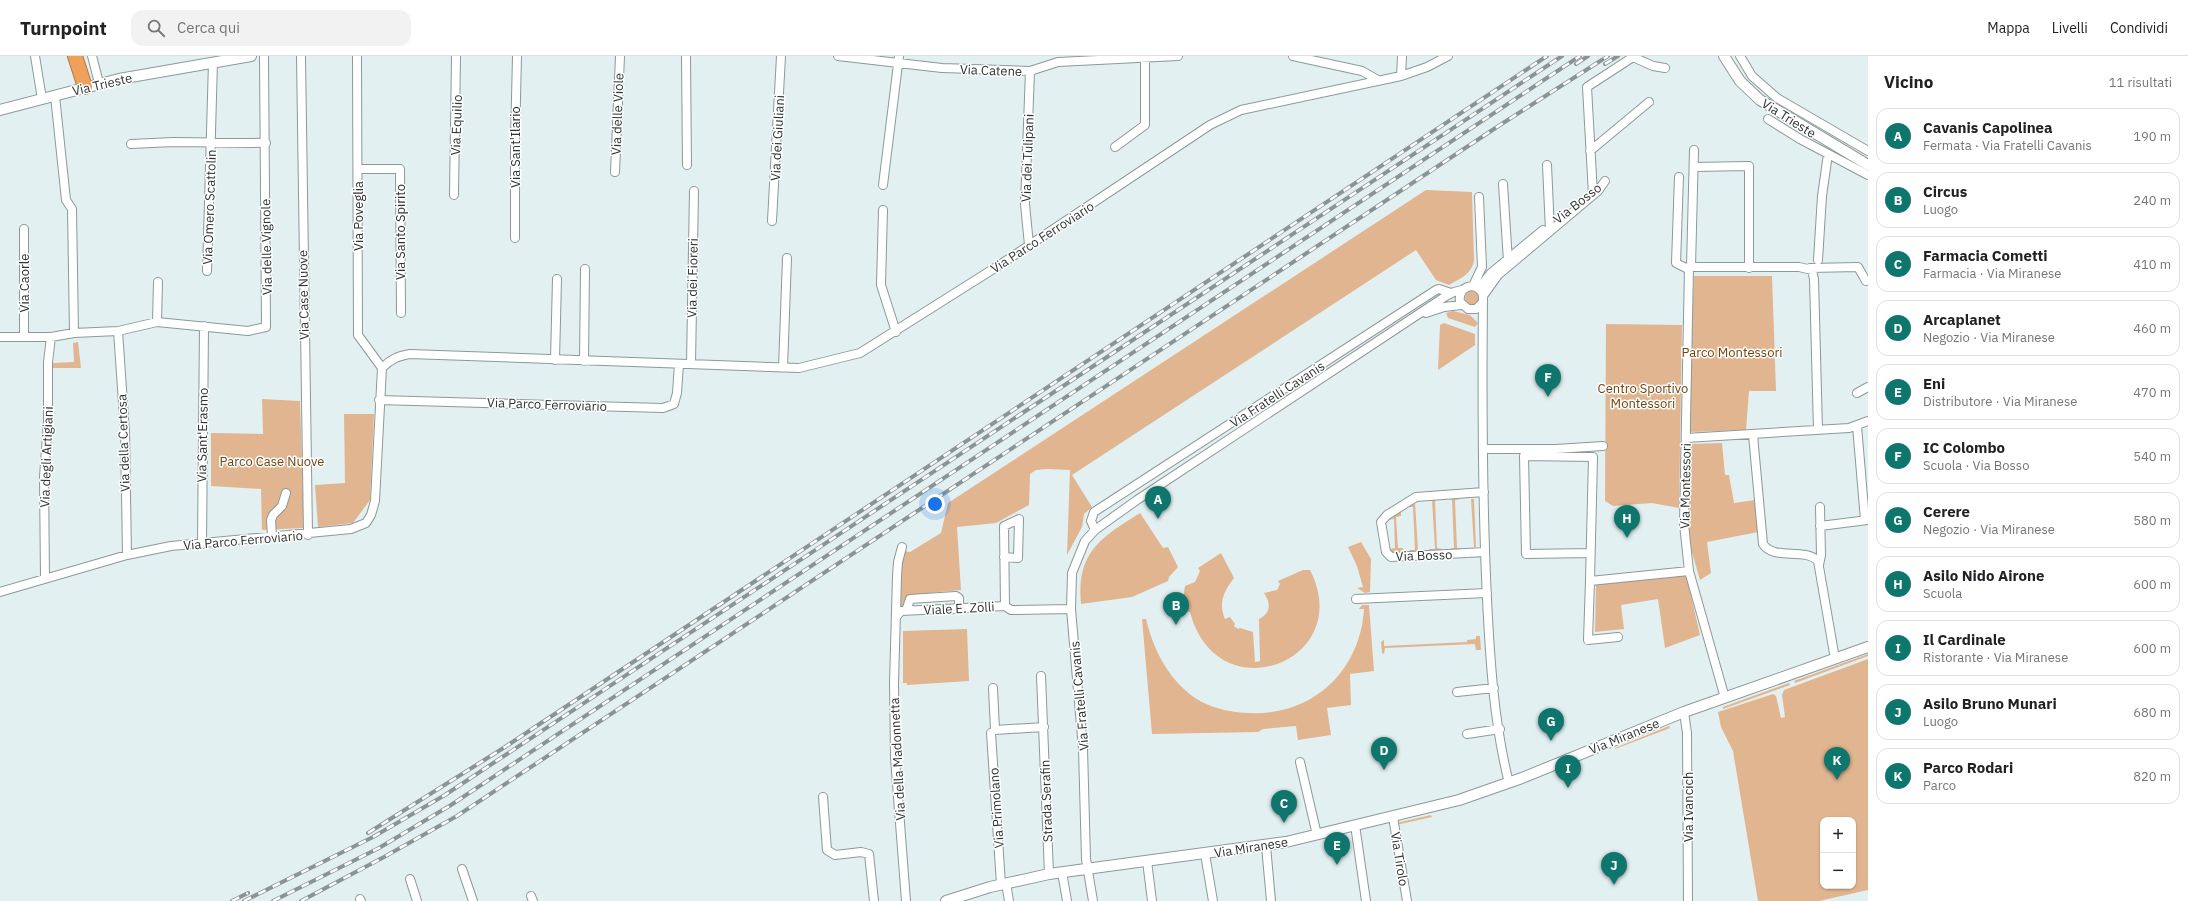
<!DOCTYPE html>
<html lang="it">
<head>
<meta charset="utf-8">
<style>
	:root { --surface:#fff; --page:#f2f2f2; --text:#202124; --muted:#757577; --line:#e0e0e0; --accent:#0f766e }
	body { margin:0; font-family:"IBM Plex Sans",sans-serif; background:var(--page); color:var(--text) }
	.controls { position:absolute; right:12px; bottom:12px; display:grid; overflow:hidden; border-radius:8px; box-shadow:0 1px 3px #0004 }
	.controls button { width:36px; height:36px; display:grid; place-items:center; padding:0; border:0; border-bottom:1px solid var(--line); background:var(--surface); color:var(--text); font:20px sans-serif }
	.you { position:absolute; left:935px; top:448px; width:14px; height:14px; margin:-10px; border:3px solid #fff; border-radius:50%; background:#1a73e8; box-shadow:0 0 0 6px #1a73e833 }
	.badge { display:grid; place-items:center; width:26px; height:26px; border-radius:50%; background:var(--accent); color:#fff; font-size:13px; font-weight:700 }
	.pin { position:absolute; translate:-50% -33px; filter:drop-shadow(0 1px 2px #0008) }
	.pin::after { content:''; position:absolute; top:21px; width:14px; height:12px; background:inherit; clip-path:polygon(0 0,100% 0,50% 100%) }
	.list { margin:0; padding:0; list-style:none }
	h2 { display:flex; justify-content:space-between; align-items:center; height:52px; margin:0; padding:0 16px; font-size:17px }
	h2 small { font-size:13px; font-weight:400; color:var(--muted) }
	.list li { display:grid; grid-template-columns:26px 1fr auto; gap:12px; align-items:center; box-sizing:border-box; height:56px; margin:0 8px 8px; padding:0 8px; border:1px solid var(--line); border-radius:12px }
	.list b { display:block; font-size:15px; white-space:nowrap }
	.list p { margin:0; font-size:13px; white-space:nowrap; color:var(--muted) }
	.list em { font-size:13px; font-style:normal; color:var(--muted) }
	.icon { flex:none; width:22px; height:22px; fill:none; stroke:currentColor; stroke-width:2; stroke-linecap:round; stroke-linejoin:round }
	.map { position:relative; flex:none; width:1868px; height:845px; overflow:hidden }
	header { display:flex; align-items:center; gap:24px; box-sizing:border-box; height:56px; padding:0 20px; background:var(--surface); border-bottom:1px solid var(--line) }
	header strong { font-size:19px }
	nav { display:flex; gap:22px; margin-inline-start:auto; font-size:14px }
	.search { width:280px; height:36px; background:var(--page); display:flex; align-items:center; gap:10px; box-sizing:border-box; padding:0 14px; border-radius:12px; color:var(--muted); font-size:15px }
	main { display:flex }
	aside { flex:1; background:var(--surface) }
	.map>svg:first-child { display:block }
	.green { fill:#e1b590; fill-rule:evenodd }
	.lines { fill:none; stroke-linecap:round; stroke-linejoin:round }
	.minor-casing { stroke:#8c9999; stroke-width:10 }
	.tertiary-casing { stroke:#8c9999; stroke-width:12 }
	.motorway-casing { stroke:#ac7a4c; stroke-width:16 }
	.minor { stroke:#fff; stroke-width:8 }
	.tertiary { stroke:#fff; stroke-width:10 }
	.motorway { stroke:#f0a159; stroke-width:14 }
	.rail-casing { stroke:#8b9495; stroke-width:4 }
	.rail { stroke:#fff; stroke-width:2.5; stroke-dasharray:8; stroke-linecap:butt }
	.labels { text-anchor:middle; stroke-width:3; stroke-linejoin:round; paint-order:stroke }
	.street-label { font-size:13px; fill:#2e3333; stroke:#fff }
	.park-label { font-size:13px; fill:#72420e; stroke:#fff }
</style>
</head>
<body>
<header>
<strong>Turnpoint</strong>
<div class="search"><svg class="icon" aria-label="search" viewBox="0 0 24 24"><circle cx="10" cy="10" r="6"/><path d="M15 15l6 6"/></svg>Cerca qui</div>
<nav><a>Mappa</a><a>Livelli</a><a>Condividi</a></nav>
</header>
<main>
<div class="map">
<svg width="1868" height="845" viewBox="0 0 1868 845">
	<rect width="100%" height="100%" fill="#e3f0f1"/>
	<path class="green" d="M 1426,134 L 1472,136 L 1474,204 C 1472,218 1461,222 1449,229 L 1436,224 L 1416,194 L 1072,419 L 1092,451 L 1084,458 L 1082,471 L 1067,499 L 1070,414 L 1047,413 L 1036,414 L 1030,418 L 1029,449 L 996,467 L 957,471 L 961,534 L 907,539 L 903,551 L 900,550 L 899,514 L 903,495 L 910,496 L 941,477 L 948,447 Z
		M 1694,220 L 1772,220 L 1776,335 L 1749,335 L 1746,374 L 1690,376 L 1691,296 Z
		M1465 242a7 7 0 1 1 14 0a7 7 0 1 1-14 0Z
		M 1453,255 L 1470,259 L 1478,267 L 1475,271 L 1448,262 L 1446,257 Z
		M 1444,267 L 1475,278 L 1475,289 L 1438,314 L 1440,269 Z
		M 1606,268 L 1682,269 L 1679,452 L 1652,447 L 1613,450 L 1605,445 Z
		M 78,286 L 81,312 L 52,312 L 53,307 L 74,306 L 73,287 Z
		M 262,343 L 300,345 L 304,472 L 262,474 L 261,433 L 211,430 L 211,377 L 263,378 Z
		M 344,358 L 374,358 L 370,444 L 353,467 L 318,471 L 315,429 L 345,427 Z
		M 1722,387 L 1725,419 L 1729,419 L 1734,447 L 1755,444 L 1758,476 L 1707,486 L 1711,517 L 1700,524 L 1689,486 L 1691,388 Z
		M 1447,442 L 1460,443 L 1455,444 L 1457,492 L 1462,492 L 1461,493 L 1450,494 L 1449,493 L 1454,492 L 1452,444 Z
		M 1418,443 L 1420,445 L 1415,446 L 1418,494 L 1423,494 L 1423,496 L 1410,496 L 1410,494 L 1415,494 L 1413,451 L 1408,451 Z
		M 1440,443 L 1435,444 L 1437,492 L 1442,493 L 1442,495 L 1429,495 L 1429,493 L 1435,493 L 1432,444 L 1427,444 Z
		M 1471,443 L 1474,443 L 1476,491 L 1474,491 Z
		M 1401,455 L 1401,460 L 1396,461 L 1398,492 L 1403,492 L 1404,497 L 1393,497 L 1390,493 L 1395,492 L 1394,463 L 1389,464 Z
		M 1140,457 L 1163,492 L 1168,491 L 1178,511 L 1169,521 L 1168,525 L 1132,541 L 1081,548 C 1076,497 1100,482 1140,457 Z
		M 1361,486 L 1371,503 L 1370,536 L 1365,537 L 1357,532 L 1363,531 L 1357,510 L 1348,491 Z
		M 1221,497 L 1234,522 C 1224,535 1218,547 1225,563 L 1230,561 L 1235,568 L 1234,570 L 1238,573 L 1240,572 L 1253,576 L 1255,606 L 1260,605 L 1259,563 C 1271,557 1271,547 1264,537 L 1277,534 L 1280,528 L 1278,525 L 1303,514 L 1310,514 C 1357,605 1217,659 1190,556 L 1181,555 L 1185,530 L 1195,526 L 1200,515 L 1198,512 Z
		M 1686,518 L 1700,579 L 1665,592 L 1658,543 L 1621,549 L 1624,573 L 1595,576 L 1596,528 Z
		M 1362,549 L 1369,549 L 1374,615 L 1350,618 L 1351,649 L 1327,652 L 1331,679 L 1298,684 L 1296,670 L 1263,673 L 1258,676 L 1152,678 L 1142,563 L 1146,563 C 1154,596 1171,629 1202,646 C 1216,653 1234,657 1249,657 C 1312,660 1360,616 1364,553 L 1359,553 Z
		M 967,573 L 969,625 L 907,629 L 907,627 L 903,627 L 903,575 Z
		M 1476,580 L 1480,580 L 1481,594 L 1476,594 L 1475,588 L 1385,592 L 1384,598 L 1382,597 L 1381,586 L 1384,584 L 1384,590 L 1467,586 L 1467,584 L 1476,583 Z
		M 1868,598 L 1868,600 L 1795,627 L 1794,625 Z
		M 1868,603 L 1868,834 L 1819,845 L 1758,845 L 1733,695 L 1721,671 L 1718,656 L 1773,638 L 1776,640 L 1781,662 L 1785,661 L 1782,639 L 1784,634 ZM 1823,764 L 1853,764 L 1853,830 L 1823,830 Z
		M 1789,627 L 1790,629 L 1723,653 L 1723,651 Z
		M 1669,670 L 1670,672 L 1615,693 L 1615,692 Z
		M 1431,759 L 1432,761 L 1396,769 L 1396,767 Z"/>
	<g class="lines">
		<defs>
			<path id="minor" d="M 35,0 L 42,43
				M 92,0 L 99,27
				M 301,0 L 308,479
				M 357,0 L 358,279 L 382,312
				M 686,0 L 687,109
				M 838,0 L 942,12 L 1030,15 L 1058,6 L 1178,0
				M 1293,0 L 1362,15 L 1378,24
				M 1740,0 L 1752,20 L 1777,42 L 1868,95
				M 1401,20 L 1402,0
				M 55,40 L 66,144 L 72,153 L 74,277
				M 1768,63 L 1800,83 L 1868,119
				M 131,88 L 173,86 L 266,87
				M 1115,91 L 1145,69 L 1145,0
				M 1590,95 L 1649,46
				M 1547,109 L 1550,175
				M 1694,111 L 1749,110 L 1749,212
				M 358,113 L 400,113 L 401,257
				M 615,116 L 620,0
				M 1679,121 L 1676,207 L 1688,213
				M 1503,128 L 1508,205
				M 883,129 L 899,0
				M 454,139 L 456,0
				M 1593,139 L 1587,31 L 1633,1 L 1653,10 L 1665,12
				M 883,154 L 881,229 L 896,276
				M 772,165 L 781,0
				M 515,182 L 515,85 L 517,0
				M 1029,189 L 1025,148 L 1030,15
				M 1818,204 L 1822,140 L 1828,98
				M 1691,211 L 1694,94
				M 1810,212 L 1858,211 L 1866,225
				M 207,215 L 213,6
				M 1473,230 L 1482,211 L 1479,141
				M 1479,232 L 1491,217 L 1543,174
				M 1483,240 L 1498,219 L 1598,135 L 1605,125
				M 1483,246 L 1476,253 L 1468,253 L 1460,246 C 1457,229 1479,224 1483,240 C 1482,340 1482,442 1487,543 C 1490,604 1494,668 1509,727
				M 1426,257 L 1444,251 L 1461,249
				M 157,266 L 158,226
				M 118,275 L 125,376 L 127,499
				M 24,280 L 24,173
				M 0,281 L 51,281 L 74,277 L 118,275 L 157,266 L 248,275 L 266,271 L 264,0
				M 555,304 L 557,223
				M 584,305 L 585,213
				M 691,308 L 694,135
				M 783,312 L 787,202
				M 1857,337 L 1868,331
				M 379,344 L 663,352 L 674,348 L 677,337 L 679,308
				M 1857,370 L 1865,464
				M 1753,379 L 1763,488 C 1774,505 1804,491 1818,505 L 1835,603
				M 1686,382 L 1849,372 L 1868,365
				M 1483,393 L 1556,393 L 1603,390
				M 1484,436 L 1416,441 L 1387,459 L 1381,466 L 1386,496 L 1391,501 L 1485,496
				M 1820,470 L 1868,464
				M 1095,474 L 1091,465 L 1094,456 L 1436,234 L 1439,233 L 1451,237
				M 272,481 L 271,464 L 273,459 L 282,450 L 286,437
				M 202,488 L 204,270
				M 902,491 L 898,506 L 897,520 L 894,627 L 895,702 L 906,845
				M 1590,497 L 1526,498 L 1524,400 L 1593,401 L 1590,525
				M 1004,501 L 1018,502 L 1019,463 L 1004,470 L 1005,550
				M 1819,509 L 1821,499 L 1820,451
				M 45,522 L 44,421 L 48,365 L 48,306 L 51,281
				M 0,536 L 127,499 L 171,490 L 351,473 L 366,467 L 371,459 L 375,445 L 382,312 C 391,303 398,300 410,298 L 799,312 L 860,297 L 998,210 L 1210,69 L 1241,54 L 1401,20 L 1427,11 L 1448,0
				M 1356,543 L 1487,537
				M 912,554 L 907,552 L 910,543 L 956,540 L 959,542 L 959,550 L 955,553
				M 897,560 L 901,555 L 1005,550 L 1011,554 L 1071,553
				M 1618,581 L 1588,584 L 1590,525 L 1689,515
				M 1041,620 L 1049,818
				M 993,632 L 995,674 L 1044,671
				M 1457,636 L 1494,632
				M 1725,642 L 1689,515 L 1684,468 L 1689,211 L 1799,211 L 1812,214 L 1814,223 L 1818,374
				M 1684,656 L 1687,677 L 1688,845
				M 991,677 L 1001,828
				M 1467,678 L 1500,673
				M 1300,706 L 1317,779
				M 823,741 L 827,794 L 835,799 L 861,796 L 869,798 L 874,845
				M 1393,761 L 1407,845
				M 1355,769 L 1366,845
				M 1266,790 L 1271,845
				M 1205,798 L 1213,845
				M 1147,805 L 1152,845
				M 462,813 L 473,845
				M 1062,816 L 1067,845
				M 410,823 L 417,845
				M 1006,827 L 1009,845
				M 531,840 L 533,845
				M 360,843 L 361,845
				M 1093,845 L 1086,803 L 1083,693 L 1071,553 L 1072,517 L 1085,485 L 1095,474 L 1137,444 L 1446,240 L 1454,236 L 1462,234"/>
			<path id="tertiary" d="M 1724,0 L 1740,25 L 1760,44 L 1868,109
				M 0,54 L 119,23 L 251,0
				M 946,845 L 990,831 L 1049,818 L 1286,786 L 1459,744 L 1522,722 L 1684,656 L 1868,591"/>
			<path id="motorway" d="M 75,0 L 85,31"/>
		</defs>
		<use href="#minor" class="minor-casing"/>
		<use href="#tertiary" class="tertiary-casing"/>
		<use href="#motorway" class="motorway-casing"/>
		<use href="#minor" class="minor"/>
		<use href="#tertiary" class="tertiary"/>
		<use href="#motorway" class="motorway"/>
		<defs>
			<path id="rail" d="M 1576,8 L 1588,0
				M 1605,8 L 1618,0
				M 368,777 L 505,691 L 1547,0
				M 232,845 L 248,837
				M 244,845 L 373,781 L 445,739 L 1562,0
				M 273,845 L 379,792 L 451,749 L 1580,0
				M 301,845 L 384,801 L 457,760 L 1500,69 L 1608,0"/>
		</defs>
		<use href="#rail" class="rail-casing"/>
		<use href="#rail" class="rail"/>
	</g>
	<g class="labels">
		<g class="street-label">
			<text transform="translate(991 14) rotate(2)" y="5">Via Catene</text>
			<text transform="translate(102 28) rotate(-13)" y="5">Via Trieste</text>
			<text transform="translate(617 58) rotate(-88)" y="5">Via delle Viole</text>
			<text transform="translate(1789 62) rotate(32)" y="5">Via Trieste</text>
			<text transform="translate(456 69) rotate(-88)" y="5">Via Equilio</text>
			<text transform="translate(777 82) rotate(-87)" y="5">Via dei Giuliani</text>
			<text transform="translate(515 91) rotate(-90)" y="5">Via Sant'Ilario</text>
			<text transform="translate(1027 102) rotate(-88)" y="5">Via dei Tulipani</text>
			<text transform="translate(1577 147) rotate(-38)" y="5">Via Bosso</text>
			<text transform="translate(209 151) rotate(-88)" y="5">Via Omero Scattolin</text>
			<text transform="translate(358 160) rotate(-90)" y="5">Via Poveglia</text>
			<text transform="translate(400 176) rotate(-90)" y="5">Via Santo Spirito</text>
			<text transform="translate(1042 181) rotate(-33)" y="5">Via Parco Ferroviario</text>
			<text transform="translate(266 191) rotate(-91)" y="5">Via delle Vignole</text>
			<text transform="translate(692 222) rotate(-89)" y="5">Via dei Fioreri</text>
			<text transform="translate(24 227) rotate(-90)" y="5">Via Caorle</text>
			<text transform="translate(303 239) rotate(-91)" y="5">Via Case Nuove</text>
			<text transform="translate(1277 338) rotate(-33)" y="5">Via Fratelli Cavanis</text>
			<text transform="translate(547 348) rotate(2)" y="5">Via Parco Ferroviario</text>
			<text transform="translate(202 379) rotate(-89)" y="5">Via Sant'Erasmo</text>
			<text transform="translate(123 387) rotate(-92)" y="5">Via della Certosa</text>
			<text transform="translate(46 401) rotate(-88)" y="5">Via degli Artigiani</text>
			<text transform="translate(1685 430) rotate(-89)" y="5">Via Montessori</text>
			<text transform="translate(243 484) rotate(-5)" y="5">Via Parco Ferroviario</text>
			<text transform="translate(1424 499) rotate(-2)" y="5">Via Bosso</text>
			<text transform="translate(959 552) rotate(-3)" y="5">Viale E. Zolli</text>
			<text transform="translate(1079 640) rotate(-95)" y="5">Via Fratelli Cavanis</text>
			<text transform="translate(1624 680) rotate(-22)" y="5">Via Miranese</text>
			<text transform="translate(897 703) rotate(-93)" y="5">Via della Madonnetta</text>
			<text transform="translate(1046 745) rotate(-92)" y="5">Strada Serafin</text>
			<text transform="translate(1688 751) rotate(-90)" y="5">Via Ivancich</text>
			<text transform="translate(996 752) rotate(-94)" y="5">Via Primolano</text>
			<text transform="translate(1251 791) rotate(-9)" y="5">Via Miranese</text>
			<text transform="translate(1400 803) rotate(81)" y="5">Via Tirolo</text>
		</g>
		<g class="park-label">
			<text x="1732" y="301">Parco Montessori</text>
			<text x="1643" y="337">Centro Sportivo<tspan x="1643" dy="15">Montessori</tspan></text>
			<text x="272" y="410">Parco Case Nuove</text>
		</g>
	</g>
</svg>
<div class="controls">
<button>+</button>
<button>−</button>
</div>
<div class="you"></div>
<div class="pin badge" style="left:1158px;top:463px">A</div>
<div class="pin badge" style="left:1176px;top:569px">B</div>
<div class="pin badge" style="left:1284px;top:767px">C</div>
<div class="pin badge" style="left:1384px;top:714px">D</div>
<div class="pin badge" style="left:1337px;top:809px">E</div>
<div class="pin badge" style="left:1548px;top:341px">F</div>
<div class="pin badge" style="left:1551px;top:685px">G</div>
<div class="pin badge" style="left:1627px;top:482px">H</div>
<div class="pin badge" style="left:1568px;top:732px">I</div>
<div class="pin badge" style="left:1614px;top:829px">J</div>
<div class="pin badge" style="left:1837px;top:724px">K</div>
</div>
<aside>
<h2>Vicino<small>11 risultati</small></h2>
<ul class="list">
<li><span class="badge">A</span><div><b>Cavanis Capolinea</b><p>Fermata · Via Fratelli Cavanis</p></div><em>190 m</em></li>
<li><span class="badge">B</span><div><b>Circus</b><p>Luogo</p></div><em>240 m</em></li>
<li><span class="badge">C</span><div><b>Farmacia Cometti</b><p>Farmacia · Via Miranese</p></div><em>410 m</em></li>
<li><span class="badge">D</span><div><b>Arcaplanet</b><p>Negozio · Via Miranese</p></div><em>460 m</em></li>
<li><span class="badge">E</span><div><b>Eni</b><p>Distributore · Via Miranese</p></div><em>470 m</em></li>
<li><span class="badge">F</span><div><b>IC Colombo</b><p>Scuola · Via Bosso</p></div><em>540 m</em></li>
<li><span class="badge">G</span><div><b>Cerere</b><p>Negozio · Via Miranese</p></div><em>580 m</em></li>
<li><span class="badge">H</span><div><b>Asilo Nido Airone</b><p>Scuola</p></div><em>600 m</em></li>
<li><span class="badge">I</span><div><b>Il Cardinale</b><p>Ristorante · Via Miranese</p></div><em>600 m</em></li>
<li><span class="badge">J</span><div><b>Asilo Bruno Munari</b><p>Luogo</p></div><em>680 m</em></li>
<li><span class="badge">K</span><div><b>Parco Rodari</b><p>Parco</p></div><em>820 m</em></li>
</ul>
</aside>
</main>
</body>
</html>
